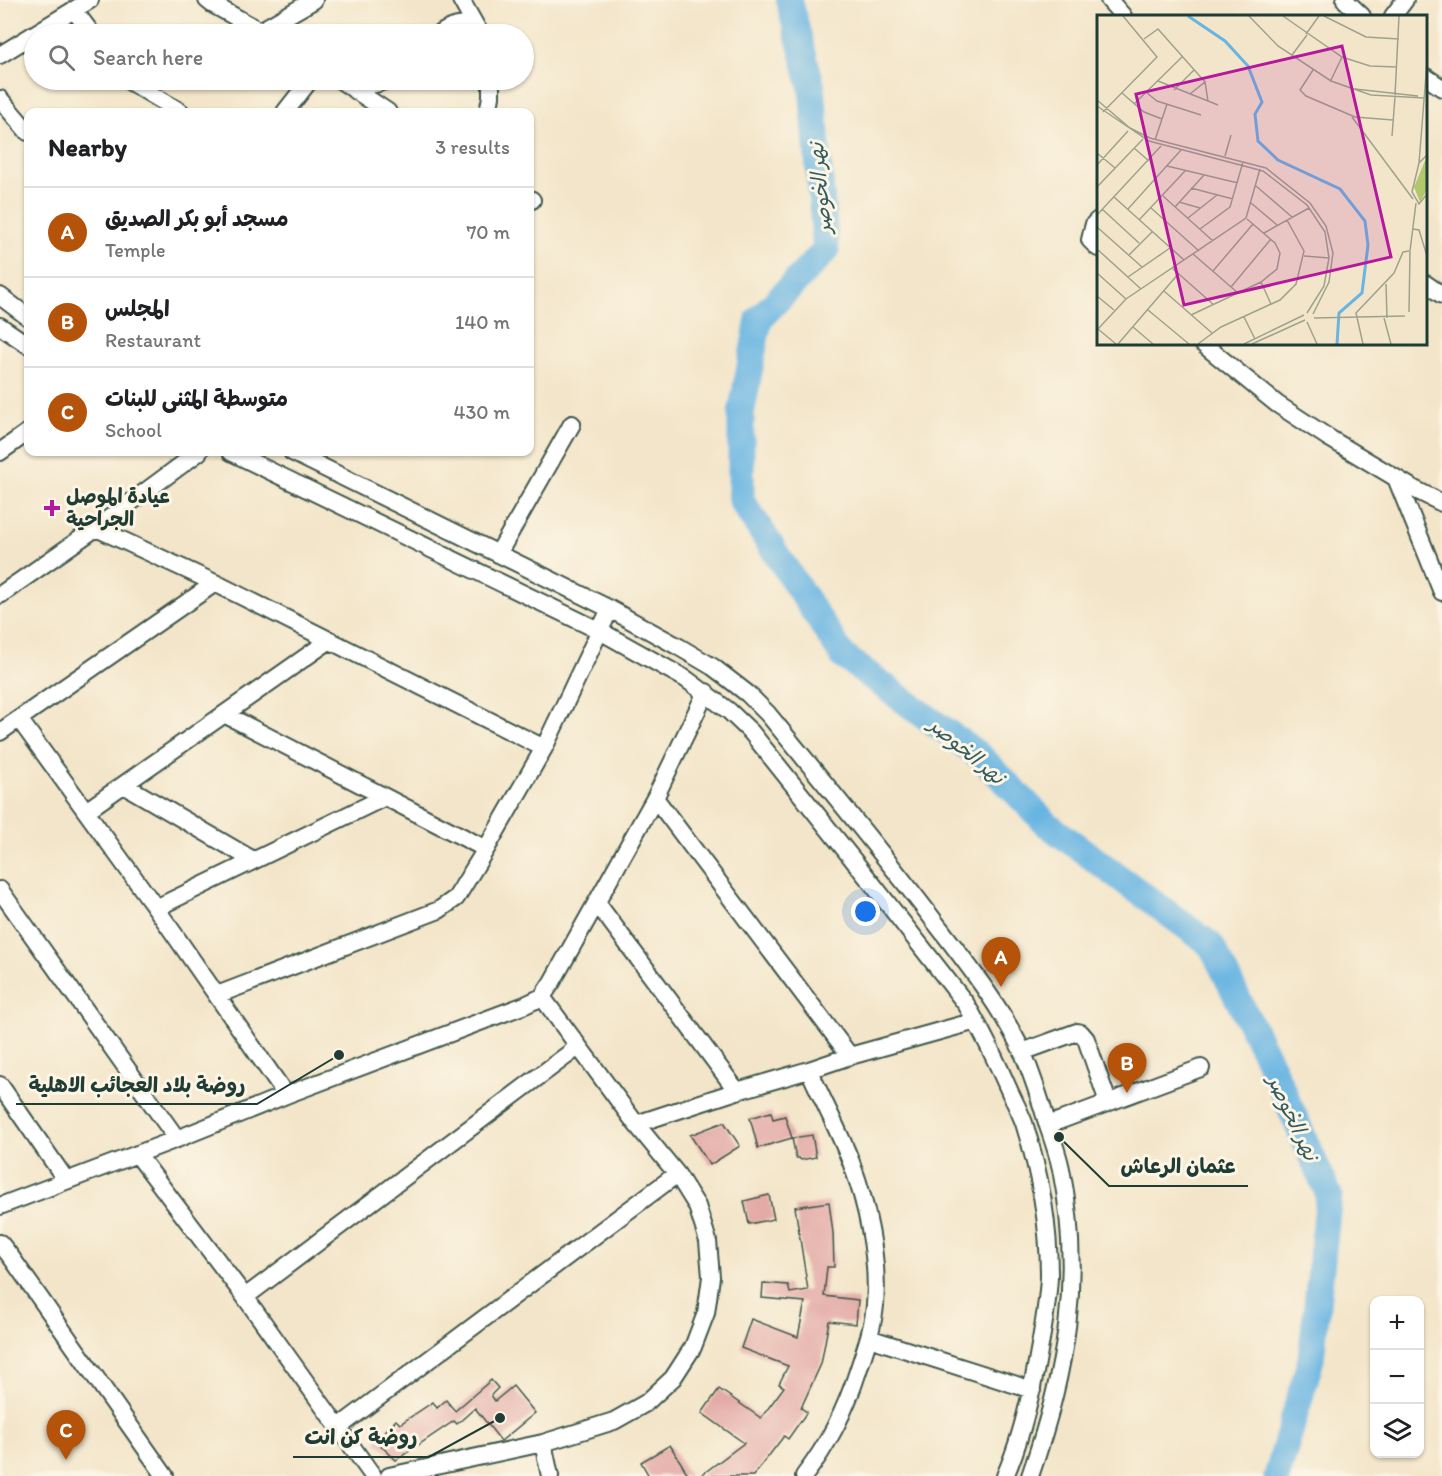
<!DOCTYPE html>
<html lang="en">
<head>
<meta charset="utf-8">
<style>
	:root { --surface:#fff; --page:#f6f6f6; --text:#202124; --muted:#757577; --line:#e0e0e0; --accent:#b45309 }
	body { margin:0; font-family:Itim,"Playpen Sans Arabic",sans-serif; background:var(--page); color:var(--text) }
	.controls { position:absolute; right:18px; bottom:18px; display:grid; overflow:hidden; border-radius:12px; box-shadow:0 2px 4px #0004 }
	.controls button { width:54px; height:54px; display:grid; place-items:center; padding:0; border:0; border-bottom:2px solid var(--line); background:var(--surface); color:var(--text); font:30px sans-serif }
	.you { position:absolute; left:866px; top:912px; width:21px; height:21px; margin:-15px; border:4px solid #fff; border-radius:50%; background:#1a73e8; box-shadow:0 0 0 9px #1a73e833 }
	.badge { display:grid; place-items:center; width:39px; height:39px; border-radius:50%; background:var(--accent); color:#fff; font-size:20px; font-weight:700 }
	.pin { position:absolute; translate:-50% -50px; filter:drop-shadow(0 2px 3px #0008) }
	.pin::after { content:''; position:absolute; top:32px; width:21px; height:18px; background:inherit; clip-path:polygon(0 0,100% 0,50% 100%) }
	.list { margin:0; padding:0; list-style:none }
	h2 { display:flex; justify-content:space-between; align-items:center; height:78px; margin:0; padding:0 24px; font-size:26px }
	h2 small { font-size:20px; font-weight:400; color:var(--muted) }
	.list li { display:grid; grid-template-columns:39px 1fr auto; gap:18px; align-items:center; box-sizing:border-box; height:90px; padding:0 24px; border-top:2px solid var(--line) }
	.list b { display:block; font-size:22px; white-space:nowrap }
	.list p { margin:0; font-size:20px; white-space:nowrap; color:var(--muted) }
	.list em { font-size:20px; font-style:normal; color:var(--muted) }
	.icon { flex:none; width:33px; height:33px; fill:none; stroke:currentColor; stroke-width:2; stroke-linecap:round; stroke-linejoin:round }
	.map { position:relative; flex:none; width:1442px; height:1476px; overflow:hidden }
	.search { position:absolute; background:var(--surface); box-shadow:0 2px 4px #0004; left:24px; top:24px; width:510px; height:66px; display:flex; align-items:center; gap:15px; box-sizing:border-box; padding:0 21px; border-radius:33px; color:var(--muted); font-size:22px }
	.panel { position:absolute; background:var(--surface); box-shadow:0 2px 4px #0004; left:24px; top:108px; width:510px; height:348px; border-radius:12px }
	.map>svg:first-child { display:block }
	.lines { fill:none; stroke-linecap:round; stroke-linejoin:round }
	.river { stroke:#69b5e2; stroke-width:27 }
	.building { fill:#e3aaa6 }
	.minor-casing { stroke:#3f564a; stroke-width:20 }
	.minor { stroke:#fff; stroke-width:16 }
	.poi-dot { fill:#b5179e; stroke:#fcf5e5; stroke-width:2 }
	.labels { text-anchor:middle; stroke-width:6; stroke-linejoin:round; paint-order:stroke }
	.poi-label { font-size:20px; font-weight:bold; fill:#1f3d34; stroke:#fcf5e5; text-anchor:start }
	.water-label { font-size:21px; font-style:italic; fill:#325b60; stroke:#fcf5e5 }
	.inset-river { fill:none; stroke:#69b5e2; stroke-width:3 }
	.inset-road { fill:none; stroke:#9ea28d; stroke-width:1.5 }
	.view { fill:#b5179e; fill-opacity:0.15; stroke:#b5179e; stroke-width:3 }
	.inset-edge { fill:none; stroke:#1f3d34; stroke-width:3 }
	.leader { fill:none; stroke:#1f3d34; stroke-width:2 }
	.callout-dot { fill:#1f3d34; stroke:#fcf5e5; stroke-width:2 }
	.callout-label { font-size:21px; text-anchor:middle; font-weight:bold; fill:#1f3d34; stroke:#fcf5e5; stroke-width:6; stroke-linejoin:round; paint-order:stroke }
</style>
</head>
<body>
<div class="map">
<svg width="1442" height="1476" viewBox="0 0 1442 1476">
	<rect width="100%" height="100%" fill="#fcf5e5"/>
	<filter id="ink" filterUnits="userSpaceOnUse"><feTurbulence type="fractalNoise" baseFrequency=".0167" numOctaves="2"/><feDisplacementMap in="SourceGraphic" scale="12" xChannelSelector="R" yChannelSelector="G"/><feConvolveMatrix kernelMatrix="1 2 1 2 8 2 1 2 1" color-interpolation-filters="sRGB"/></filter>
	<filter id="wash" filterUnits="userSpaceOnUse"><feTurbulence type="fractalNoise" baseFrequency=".008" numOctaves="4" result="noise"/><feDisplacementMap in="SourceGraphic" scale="24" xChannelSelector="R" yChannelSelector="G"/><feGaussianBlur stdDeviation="1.35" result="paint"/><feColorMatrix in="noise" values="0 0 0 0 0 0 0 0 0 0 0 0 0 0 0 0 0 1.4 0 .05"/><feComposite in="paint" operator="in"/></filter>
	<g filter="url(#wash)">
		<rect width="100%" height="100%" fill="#f3e5c9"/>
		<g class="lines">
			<path class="river" d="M 789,0 L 812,88 L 826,250 L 759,319 L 741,414 L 741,500 L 843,656 L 980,756 L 1048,825 L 1211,945 L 1272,1067 L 1329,1195 L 1311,1359 L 1277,1476"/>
		</g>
		<g id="blocks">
			<path class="building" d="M 771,1112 L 773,1119 L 785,1116 L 792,1138 L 758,1148 L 750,1118 Z
				M 724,1122 L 740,1146 L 710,1165 L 690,1135 Z
				M 812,1135 L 816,1157 L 801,1160 L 799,1158 L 796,1158 L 792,1138 Z
				M 769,1195 L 774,1219 L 749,1224 L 744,1201 Z
				M 829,1202 L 833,1233 L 834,1267 L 827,1267 L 824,1296 L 858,1300 L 856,1324 L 829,1321 L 821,1364 L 801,1408 L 807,1412 L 788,1439 L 784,1436 L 753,1476 L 700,1476 L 744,1443 L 702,1413 L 719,1389 L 761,1418 L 784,1387 L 779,1384 L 788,1366 L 741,1348 L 751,1319 L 798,1337 L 805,1302 L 762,1298 L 763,1283 L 788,1285 L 790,1293 L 808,1290 L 795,1207 Z
				M 491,1380 L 498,1388 L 491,1395 L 495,1401 L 513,1386 L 535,1413 L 501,1441 L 475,1408 L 457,1424 L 454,1421 L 396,1460 L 376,1441 L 396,1420 L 400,1424 L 433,1402 L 437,1408 L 446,1400 L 455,1411 Z
				M 670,1445 L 689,1476 L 649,1476 L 641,1462 Z"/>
		</g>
	</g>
	<g filter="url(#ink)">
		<use href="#blocks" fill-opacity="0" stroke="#3f564a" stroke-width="1.5"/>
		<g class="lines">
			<defs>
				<path id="minor" d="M 207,0 L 212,4 L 266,34
					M 461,0 L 478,30
					M 1109,0 L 1123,16
					M 1345,0 L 1362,16
					M 74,10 L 92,34
					M 1393,16 L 1405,0
					M 260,31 L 314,0
					M 440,34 C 454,24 469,21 482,34
					M 0,55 L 90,0
					M 1426,77 L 1442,88
					M 127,80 L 181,112
					M 340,80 L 388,112
					M 346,83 L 375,84 L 389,80
					M 0,99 L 28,132
					M 285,112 L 310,80
					M 488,112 L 491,97 L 491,80
					M 530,199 L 532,200
					M 1098,220 L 1094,224 L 1090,240 L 1098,248
					M 1426,284 L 1442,295
					M 0,296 L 28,317
					M 0,326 L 28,345
					M 1203,344 L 1277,404 L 1329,438 L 1416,490 L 1442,503
					M 0,452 L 28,432
					M 231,452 L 600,631 L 686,679 L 729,711 L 751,732 L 874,886 L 966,1004 C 982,1031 996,1060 1009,1090 C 1014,1101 1020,1112 1024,1123 C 1040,1173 1049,1224 1049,1276 C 1048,1305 1042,1333 1037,1362 C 1030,1400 1021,1440 1005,1476
					M 292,452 L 610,609 L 679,647 L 713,667 L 730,680 L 748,694 L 768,714 C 825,784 883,853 938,926 C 969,966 1001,1007 1023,1053 C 1033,1077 1041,1102 1048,1126 C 1053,1140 1058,1155 1061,1169 C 1083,1278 1066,1373 1030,1476
					M 1396,478 L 1442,592
					M 96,528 L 215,583 L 544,748
					M 498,554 L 572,424
					M 0,595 L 96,528 L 199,452
					M 226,715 L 486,849
					M 19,719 L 156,908 L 286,1095
					M 0,732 L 215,583
					M 124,785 L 253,860
					M 655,798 L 850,1056
					M 86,811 L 330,640
					M 0,890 L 177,1139
					M 597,903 L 737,1091
					M 156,908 L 385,797
					M 217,995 L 439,910 L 456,898 L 486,849 L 544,748 L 610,609
					M 1022,1052 L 1077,1032 L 1081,1033 L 1086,1039 L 1108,1102
					M 0,1085 L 66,1180
					M 636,1124 L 737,1091 L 809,1070 L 850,1056 L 976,1021
					M 1048,1125 L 1201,1068
					M 137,1154 L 245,1297 L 373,1476
					M 0,1206 L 177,1139 L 286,1095 L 525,1005 L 542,997 L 552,982 L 655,798 L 706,692
					M 0,1243 L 11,1257 L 165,1476
					M 245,1297 L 578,1047
					M 869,1338 L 1032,1390
					M 339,1427 L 677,1174
					M 543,1443 L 550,1476
					M 389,1476 L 543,1443 L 614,1421 L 646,1403 L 673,1378 L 693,1347 L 706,1313 L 711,1277 L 708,1241 L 697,1206 L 677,1174 L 636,1124 L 542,997
					M 804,1476 C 828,1445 846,1409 858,1371 C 865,1350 873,1328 875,1305 C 879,1259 867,1204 851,1162 C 839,1131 823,1101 809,1070"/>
			</defs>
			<use href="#minor" class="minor-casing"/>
			<use href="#minor" class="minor"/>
		</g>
	</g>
	<path class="poi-dot" d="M49 499h6v6h6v6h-6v6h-6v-6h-6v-6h6z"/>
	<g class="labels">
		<g class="poi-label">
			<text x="66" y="503">عيادة الموصل<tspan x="66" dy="23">الجراحية</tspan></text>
		</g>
		<g class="water-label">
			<text transform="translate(820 188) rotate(-95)" y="7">نهر الخوصر</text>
			<text transform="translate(967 751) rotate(40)" y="7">نهر الخوصر</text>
			<text transform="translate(1293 1118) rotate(65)" y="7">نهر الخوصر</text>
		</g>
	</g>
	<g transform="translate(1097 15)">
		<rect width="330" height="330" fill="#f3e5c9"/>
		<path d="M 330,141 L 330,175 L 323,187 L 317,172 Z" fill="#b1c76b"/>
		<path class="inset-river" d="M 91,1 L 128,26 L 151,51 L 165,87 L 158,99 L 161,126 L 181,145 L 243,174 L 268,206 L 271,230 L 265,278 L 242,298 L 240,329"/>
		<path class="inset-road" d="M 152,1 L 181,31 L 234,66 L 274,80 L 327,83M 186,1 L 245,42 L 273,51 L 300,52M 227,1 L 269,22 L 302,24M 209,19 L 222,1M 47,24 L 61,14 L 108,67M 195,40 L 210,20M 216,55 L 203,75 L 209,81 L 258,102 L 296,105M 234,65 L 245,42M 61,66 L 121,90M 258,74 L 321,81M 77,75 L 97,55M 25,78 L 47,97 L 65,104M 50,78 L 60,86 L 104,100M 93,79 L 108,67 L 111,86M 298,80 L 302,1M 0,85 L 33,113 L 53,123 L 169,153 L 213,188 L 229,211 L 236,238 L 232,267 L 216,299M 37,89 L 85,42M 0,91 L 52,126 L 166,156 L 210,190 L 228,217 L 232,243 L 227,271 L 210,298M 6,97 L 60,42 L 26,1M 255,102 L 316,184M 330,113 L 330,135M 295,121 L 298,82M 58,125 L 70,89M 37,133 L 52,146M 0,138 L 18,153M 330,140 L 322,148 L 315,177 L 322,189 L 330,179M 128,141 L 134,120M 322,148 L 330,47M 0,150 L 31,116M 70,151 L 141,168M 159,171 L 195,202M 0,172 L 46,124M 94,173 L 136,184M 66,181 L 116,226M 17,182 L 87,245M 82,187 L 103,193M 154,188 L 180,210M 78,192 L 107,160M 54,193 L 102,236M 5,194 L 42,228M 31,194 L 84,135M 0,200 L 64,131M 91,203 L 120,180M 42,205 L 88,156M 0,212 L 45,252M 103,214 L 133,192 L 146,147M 316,214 L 322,215 L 330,241M 167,218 L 212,193M 0,234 L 44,274M 96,239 L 141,278M 32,240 L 55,217M 207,241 L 232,243M 75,253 L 117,290M 116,256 L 156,209M 0,258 L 29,284M 31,262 L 73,233M 164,267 L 174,289M 289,269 L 290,303M 134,272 L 174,224M 67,276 L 115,318M 0,281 L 17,295M 51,295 L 92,329M 312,297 L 313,236 L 319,188M 94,300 L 164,267 L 180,254 L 183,238 L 178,228 L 150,204M 147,302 L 158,324M 217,303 L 308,301M 287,303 L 294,329M 210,307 L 220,329M 36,312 L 56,329M 1,314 L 19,329M 0,315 L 29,284 L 149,203 L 163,154M 21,329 L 82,258M 101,329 L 124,312 L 183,285 L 199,269 L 207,236 L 190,205M 147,329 L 207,300M 155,329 L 208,305M 266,329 L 259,298 L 297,258 L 306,237 L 312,236"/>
		<path class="view" d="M 245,31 L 294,242 L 87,290 L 39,79 Z"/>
		<rect width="330" height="330" class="inset-edge"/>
	</g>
	<path class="leader" d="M339 1055L257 1104H16M1059 1137L1109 1186H1248M500 1418L429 1457H293"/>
	<g class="callout-dot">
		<circle cx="339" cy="1055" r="6"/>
		<circle cx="1059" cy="1137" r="6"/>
		<circle cx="500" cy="1418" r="6"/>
	</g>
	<g class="callout-label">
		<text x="137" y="1092">روضة بلاد العجائب الاهلية</text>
		<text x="1178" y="1173">عثمان الرعاش</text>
		<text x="361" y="1444">روضة كن انت</text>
	</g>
</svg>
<div class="controls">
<button>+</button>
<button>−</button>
<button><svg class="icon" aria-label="layers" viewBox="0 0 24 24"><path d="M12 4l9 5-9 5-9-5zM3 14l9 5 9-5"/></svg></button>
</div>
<div class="you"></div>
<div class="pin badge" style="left:1001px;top:987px">A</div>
<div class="pin badge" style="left:1127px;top:1093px">B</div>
<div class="pin badge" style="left:66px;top:1460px">C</div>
<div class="search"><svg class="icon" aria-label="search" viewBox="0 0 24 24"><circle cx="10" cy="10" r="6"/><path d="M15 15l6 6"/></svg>Search here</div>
<section class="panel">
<h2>Nearby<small>3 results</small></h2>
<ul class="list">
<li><span class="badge">A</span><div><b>مسجد أبو بكر الصديق</b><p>Temple</p></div><em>70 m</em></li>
<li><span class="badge">B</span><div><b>المجلس</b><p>Restaurant</p></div><em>140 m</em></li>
<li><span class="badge">C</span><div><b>متوسطة المثنى للبنات</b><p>School</p></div><em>430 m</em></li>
</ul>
</section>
</div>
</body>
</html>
